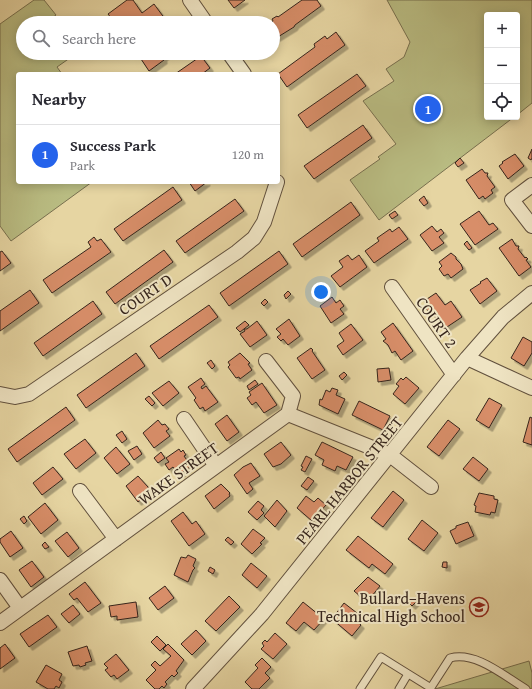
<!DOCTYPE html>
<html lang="en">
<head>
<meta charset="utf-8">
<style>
	:root { --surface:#fff; --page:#f7f7f7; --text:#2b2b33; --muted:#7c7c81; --line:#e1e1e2; --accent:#2563eb }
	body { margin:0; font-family:"Gentium Book Plus",serif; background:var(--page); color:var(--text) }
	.controls { position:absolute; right:12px; top:12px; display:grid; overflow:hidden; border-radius:4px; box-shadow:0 2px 10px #0003 }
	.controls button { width:36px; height:36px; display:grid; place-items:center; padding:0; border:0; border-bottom:1px solid var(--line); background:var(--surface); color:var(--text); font:20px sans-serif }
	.you { position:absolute; left:321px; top:292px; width:14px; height:14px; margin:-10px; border:3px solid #fff; border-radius:50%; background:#1a73e8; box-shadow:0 0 0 6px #1a73e833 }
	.badge { display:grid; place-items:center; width:26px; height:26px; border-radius:50%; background:var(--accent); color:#fff; font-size:13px; font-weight:700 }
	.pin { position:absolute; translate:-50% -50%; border:2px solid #fff; box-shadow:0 1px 4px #0006 }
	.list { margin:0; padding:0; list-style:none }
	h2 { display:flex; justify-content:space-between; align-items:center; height:52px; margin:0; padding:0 16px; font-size:17px }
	h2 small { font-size:13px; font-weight:400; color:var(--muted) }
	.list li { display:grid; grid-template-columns:26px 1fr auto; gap:12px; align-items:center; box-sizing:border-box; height:60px; padding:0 16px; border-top:1px solid var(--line) }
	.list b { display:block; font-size:15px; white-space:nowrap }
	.list p { margin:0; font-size:13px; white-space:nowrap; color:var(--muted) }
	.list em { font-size:13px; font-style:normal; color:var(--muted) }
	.icon { flex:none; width:22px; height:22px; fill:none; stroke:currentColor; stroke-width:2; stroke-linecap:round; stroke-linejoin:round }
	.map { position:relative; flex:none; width:532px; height:689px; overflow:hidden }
	.search { position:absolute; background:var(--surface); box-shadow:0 2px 10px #0003; left:16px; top:16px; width:264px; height:44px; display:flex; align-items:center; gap:10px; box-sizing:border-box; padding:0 14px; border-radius:22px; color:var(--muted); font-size:15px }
	.panel { position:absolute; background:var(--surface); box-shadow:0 2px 10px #0003; left:16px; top:72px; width:264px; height:112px; border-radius:4px }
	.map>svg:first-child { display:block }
	.green { fill:#b9bc82; stroke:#78704f }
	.building { fill:#d88e69; stroke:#36251c; filter:url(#shadow) }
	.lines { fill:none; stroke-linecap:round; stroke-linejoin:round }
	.service-casing { stroke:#62513e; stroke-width:9 }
	.minor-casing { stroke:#62513e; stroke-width:16 }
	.service { stroke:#efe4c3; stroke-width:7 }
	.minor { stroke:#efe4c3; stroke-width:14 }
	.labels { text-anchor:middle; stroke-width:4; stroke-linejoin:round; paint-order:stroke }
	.street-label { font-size:16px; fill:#36251c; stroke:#efe4c3 }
	.poi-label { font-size:16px; fill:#36251c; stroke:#efe4c3; text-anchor:end }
</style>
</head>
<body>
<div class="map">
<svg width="532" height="689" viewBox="0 0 532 689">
	<defs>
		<filter id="shadow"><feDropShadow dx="3.5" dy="3.5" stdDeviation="0" flood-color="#0004"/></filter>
	</defs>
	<rect width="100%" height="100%" fill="#e6d5a2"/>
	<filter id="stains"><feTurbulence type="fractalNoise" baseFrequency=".005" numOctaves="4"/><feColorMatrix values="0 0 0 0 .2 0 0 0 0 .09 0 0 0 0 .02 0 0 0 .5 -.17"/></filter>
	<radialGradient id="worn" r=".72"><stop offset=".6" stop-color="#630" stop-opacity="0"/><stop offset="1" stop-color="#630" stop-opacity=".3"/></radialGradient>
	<path class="green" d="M 34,0 L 44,0 L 56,15 L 51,19 L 54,23 L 23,23 L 23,53 L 77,53 L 57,67 L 62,74 L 18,74 L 18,182 L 92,182 L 11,241 L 0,226 L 0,24 Z
		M 387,0 L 532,0 L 532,103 L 517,115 L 517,15 L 487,15 L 487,117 L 514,117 L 379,220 L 350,180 L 380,159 L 378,157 L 396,144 L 363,101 L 394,81 L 386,69 L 404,57 L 410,42 Z
		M 529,661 L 532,673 L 532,689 L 435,689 Z"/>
	<path class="building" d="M 127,0 L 133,0 L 142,13 L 154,4 L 168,23 L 115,23 L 108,14 Z
		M 228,0 L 245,0 L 234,8 Z
		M 302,0 L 317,0 L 321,6 L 295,25 L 294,27 L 273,40 L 273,23 L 271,23 L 273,21 L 272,19 L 277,16 L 278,17 Z
		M 336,32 L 345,45 L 287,87 L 278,74 L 315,47 L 314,44 L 325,36 L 327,39 Z
		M 137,53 L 167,53 L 168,54 L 163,58 L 164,60 L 149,71 Z
		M 201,56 L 210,68 L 202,74 L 175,74 Z
		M 357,74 L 366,86 L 307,128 L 298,115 Z
		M 363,125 L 372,138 L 314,179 L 304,166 Z
		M 532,149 L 532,158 L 531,160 L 528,158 Z
		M 515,154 L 524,166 L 508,179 L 499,166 L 503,163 L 502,162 Z
		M 460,158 L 464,163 L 458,167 L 455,163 Z
		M 482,169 L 485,173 L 488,173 L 487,176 L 495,187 L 491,190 L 493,193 L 485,199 L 483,196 L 479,199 L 466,180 Z
		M 189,182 L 207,182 L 195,191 Z
		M 173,187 L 182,200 L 123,241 L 114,229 Z
		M 424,196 L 428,203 L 424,206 L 419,200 Z
		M 235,199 L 244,211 L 185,253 L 176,241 Z
		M 351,202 L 360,215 L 302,257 L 293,244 Z
		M 395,211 L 398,215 L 392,219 L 389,215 Z
		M 479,211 L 489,225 L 493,223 L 498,229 L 475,245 L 460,224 Z
		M 432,226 L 437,232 L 441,229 L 444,233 L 439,237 L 444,243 L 432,251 L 420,235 Z
		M 399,227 L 408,239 L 374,263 L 365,251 L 379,241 L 377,238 L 390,229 L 392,232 Z
		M 94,237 L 97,241 L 101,239 L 111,252 L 52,293 L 43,280 L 91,247 L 88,242 Z
		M 512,239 L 516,246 L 519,246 L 518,249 L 525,258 L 526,257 L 528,259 L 526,260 L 531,267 L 519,276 L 499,248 Z
		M 467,241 L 472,248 L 469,250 L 464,244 Z
		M 164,250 L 173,262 L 115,304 L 106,292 Z
		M 2,251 L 11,263 L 0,271 L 0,252 Z
		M 279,251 L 288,264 L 229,306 L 220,293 Z
		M 451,253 L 456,257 L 456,259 L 461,264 L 463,269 L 451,278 L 448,274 L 444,276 L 439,269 L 442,266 L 439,262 Z
		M 348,255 L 352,260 L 359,255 L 367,267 L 340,287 L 331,276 L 343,267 L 339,261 Z
		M 487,278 L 497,291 L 480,304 L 470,290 L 481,283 L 480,282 Z
		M 30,290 L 39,303 L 0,331 L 0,311 Z
		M 288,291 L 291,294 L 286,299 L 284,295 Z
		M 436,293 L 445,305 L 451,301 L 462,317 L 444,329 L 440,323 L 438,325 L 435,321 L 437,320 L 431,311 L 429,312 L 426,309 L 428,307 L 424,301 Z
		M 332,297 L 336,303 L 340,300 L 344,306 L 340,309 L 344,314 L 331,323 L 320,306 Z
		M 265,299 L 268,302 L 264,306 L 261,303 Z
		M 93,301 L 102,314 L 43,356 L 34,343 Z
		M 209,305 L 218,317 L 159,359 L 150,346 Z
		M 289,319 L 300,336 L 288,345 L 283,339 L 281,341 L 277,337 L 281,334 L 276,329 Z
		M 245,321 L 249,325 L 240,332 L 236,328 Z
		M 257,321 L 267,335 L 250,347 L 240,334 L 245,331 L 244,329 L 247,329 Z
		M 393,323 L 413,351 L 401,360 L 395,351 L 392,353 L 388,345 L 383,341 L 386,339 L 381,332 Z
		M 351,324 L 363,340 L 343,355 L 337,346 L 344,341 L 339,333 Z
		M 523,337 L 532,342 L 532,353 L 524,366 L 511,358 Z
		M 311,348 L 313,350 L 312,351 L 325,370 L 312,379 L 297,358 Z
		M 136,353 L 145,366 L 86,408 L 77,395 Z
		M 240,353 L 250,363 L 248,364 L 252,370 L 240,379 L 239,377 L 236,378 L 228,367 L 230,365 L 228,362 Z
		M 211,360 L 215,366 L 212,369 L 207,363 Z
		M 389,368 L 391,380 L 378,382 L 377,369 Z
		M 344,372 L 347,375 L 342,380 L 339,376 Z
		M 406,377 L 419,388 L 405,404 L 393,394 L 399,386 L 396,384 L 401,378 L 403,380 Z
		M 201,378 L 205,384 L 201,387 L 202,389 L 206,386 L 218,402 L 205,411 L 203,407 L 200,409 L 194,400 L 196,398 L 188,387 Z
		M 255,380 L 258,384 L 249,390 L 247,386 Z
		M 169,381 L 179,393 L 163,406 L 152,393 Z
		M 262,383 L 277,405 L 264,413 L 256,402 L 252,405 L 247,398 L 251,395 L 249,392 Z
		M 332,388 L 338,390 L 336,395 L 345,399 L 338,414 L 319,405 L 320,399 L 322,400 L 326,390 L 330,392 Z
		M 149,396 L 155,403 L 152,406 L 145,399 Z
		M 489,398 L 502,405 L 489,428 L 476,420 Z
		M 359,401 L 390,416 L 383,430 L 352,415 Z
		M 66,407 L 75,420 L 17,462 L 8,449 Z
		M 227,415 L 239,432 L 227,441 L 215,424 Z
		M 530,417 L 532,418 L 532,445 L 523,442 Z
		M 158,420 L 162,425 L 165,424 L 169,429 L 166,431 L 170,436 L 154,448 L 143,433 Z
		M 448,420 L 460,429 L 439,456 L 427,447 Z
		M 122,431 L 127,439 L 122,443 L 116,435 Z
		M 85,439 L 96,453 L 76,469 L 64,454 Z
		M 281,442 L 291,455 L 281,464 L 273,467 L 264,454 Z
		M 322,442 L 353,457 L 346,470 L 337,466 L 335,471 L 322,465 L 324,460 L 315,455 Z
		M 137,446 L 142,454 L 134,460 L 128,451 Z
		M 116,447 L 130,464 L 117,474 L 104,458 Z
		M 179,449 L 181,452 L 183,450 L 186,455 L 184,456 L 191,466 L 179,475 L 173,467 L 169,470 L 165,464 L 169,462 L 166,458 Z
		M 161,452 L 165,458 L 158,463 L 154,458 Z
		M 306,456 L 312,459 L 305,472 L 301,470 L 303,467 L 301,466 Z
		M 473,457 L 488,469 L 479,481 L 463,469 Z
		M 251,463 L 260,476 L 249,483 L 253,489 L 247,494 L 234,475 L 243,467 Z
		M 53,467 L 63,479 L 42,495 L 33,483 Z
		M 138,476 L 148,487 L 150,492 L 138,502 L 126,486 Z
		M 308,477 L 314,481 L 307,490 L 301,486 Z
		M 221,484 L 230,493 L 229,494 L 230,496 L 214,509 L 205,496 Z
		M 393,491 L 404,500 L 383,527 L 371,518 Z
		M 479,493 L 494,496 L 494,499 L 498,500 L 495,513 L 491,512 L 490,515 L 475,512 L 476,506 L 474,505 Z
		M 306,496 L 314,502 L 318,498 L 326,505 L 312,521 L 297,508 Z
		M 277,500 L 287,511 L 275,527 L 264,516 Z
		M 258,501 L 264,506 L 261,510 L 264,513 L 257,520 L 248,512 Z
		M 45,503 L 58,520 L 41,534 L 28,517 Z
		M 183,512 L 192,524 L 196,521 L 205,534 L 189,546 L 171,521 Z
		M 24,516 L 27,521 L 24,524 L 20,519 Z
		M 422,520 L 438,533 L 424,551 L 408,539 Z
		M 468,522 L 474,536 L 456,544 L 450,531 L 456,528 L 456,526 Z
		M 253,529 L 265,538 L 260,543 L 262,544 L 252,554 L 241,544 Z
		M 11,531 L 23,548 L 10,557 L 0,542 L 0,539 Z
		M 67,532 L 79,548 L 68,557 L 55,541 Z
		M 358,536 L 393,564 L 385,574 L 372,564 L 369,568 L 346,550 Z
		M 228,537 L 234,542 L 231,545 L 225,540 Z
		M 45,542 L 49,547 L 45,549 L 42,545 Z
		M 188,555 L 196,559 L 193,566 L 195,568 L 193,570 L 188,582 L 174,575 L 181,557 L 186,558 Z
		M 32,561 L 44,577 L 31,587 L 19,570 Z
		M 443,562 L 447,562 L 447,568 L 442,567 Z
		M 251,563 L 267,576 L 257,588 L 242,575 Z
		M 210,567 L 215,570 L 213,574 L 208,571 Z
		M 368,577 L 380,586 L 367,602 L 354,591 Z
		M 85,582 L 101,603 L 88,612 L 77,598 L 74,600 L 69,594 Z
		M 165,586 L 174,598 L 158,610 L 149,598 Z
		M 229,596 L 240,607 L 216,631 L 205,621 Z
		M 412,598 L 416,602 L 412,606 L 408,602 Z
		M 136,602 L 138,617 L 117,620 L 117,616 L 111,617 L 109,606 Z
		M 303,602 L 324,619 L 314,630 L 304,622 L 296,631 L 286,623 Z
		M 344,603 L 357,613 L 353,618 L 361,625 L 352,636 L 332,619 Z
		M 73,605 L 80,614 L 69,623 L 61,614 Z
		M 48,615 L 57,627 L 29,647 L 20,634 Z
		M 196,630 L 206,641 L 192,655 L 181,644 Z
		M 275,633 L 287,644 L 273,659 L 261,649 L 264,646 L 262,643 L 265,640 L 267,642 Z
		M 157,636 L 166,645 L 160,651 L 151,642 Z
		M 5,644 L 15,658 L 0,669 L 0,648 Z
		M 168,644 L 184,660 L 176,671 L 178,673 L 174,677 L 172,675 L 165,682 L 167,684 L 164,688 L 162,686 L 159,689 L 155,689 L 146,680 L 156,670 L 151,665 L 155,661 L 160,666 L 171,656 L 163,649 Z
		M 87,646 L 92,661 L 85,663 L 86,665 L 80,667 L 79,665 L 73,666 L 68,652 Z
		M 116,654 L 129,670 L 117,679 L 114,675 L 111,677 L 105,670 L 108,668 L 104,664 Z
		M 262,658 L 271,667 L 265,673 L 270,678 L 259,689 L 252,689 L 245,682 L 258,668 L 255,665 Z
		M 46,665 L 62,674 L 59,680 L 62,682 L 59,688 L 56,686 L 54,689 L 48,689 L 36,682 Z"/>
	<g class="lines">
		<defs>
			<path id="service" d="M 360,689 L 381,657 L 431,688
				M 399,689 L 408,674
				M 430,689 L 450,658 C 476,651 504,676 526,689"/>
			<path id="minor" d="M 190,0 L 206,23
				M 229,53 L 244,74
				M 532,185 L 512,200 L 532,226
				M 392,287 L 454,375
				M 467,358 L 532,388
				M 266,361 L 293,396 L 288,414
				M 0,394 L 15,397 L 29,394 L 237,252 L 254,238 L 264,222 L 277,182
				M 184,419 L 216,466
				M 80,491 L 116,539
				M 0,580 L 20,608
				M 0,623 L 288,414 L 390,455 L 431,487
				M 193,689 L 262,614 L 467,358 L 503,317 L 532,293"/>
		</defs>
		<use href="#service" class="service-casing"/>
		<use href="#minor" class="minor-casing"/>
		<use href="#service" class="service"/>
		<use href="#minor" class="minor"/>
	</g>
	<defs>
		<symbol id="school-ring" viewBox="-11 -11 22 22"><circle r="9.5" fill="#efe4c3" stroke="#8f2418" stroke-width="1.5"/><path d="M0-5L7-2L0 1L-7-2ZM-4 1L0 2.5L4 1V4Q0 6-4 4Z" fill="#8f2418"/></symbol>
	</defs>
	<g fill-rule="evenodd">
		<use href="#school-ring" x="468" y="596" width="22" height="22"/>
	</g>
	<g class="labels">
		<g class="street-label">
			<text transform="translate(145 294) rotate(-34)" y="6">COURT D</text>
			<text transform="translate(437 322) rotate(55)" y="6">COURT 2</text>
			<text transform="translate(178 473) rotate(-36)" y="6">WAKE STREET</text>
			<text transform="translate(349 480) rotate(-51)" y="6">PEARL HARBOR STREET</text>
		</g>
		<g class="poi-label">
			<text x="465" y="604">Bullard–Havens<tspan x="465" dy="18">Technical High School</tspan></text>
		</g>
	</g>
	<rect width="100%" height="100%" filter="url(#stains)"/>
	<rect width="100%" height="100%" fill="url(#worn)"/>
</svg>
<div class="controls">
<button>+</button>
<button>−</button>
<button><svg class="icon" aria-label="locate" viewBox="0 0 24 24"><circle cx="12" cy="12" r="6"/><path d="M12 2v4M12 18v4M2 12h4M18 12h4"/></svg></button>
</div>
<div class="you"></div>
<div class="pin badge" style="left:428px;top:109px">1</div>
<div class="search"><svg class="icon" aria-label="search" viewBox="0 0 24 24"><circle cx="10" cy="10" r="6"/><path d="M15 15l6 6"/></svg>Search here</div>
<section class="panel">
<h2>Nearby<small></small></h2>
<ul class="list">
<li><span class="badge">1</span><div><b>Success Park</b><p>Park</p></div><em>120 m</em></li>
</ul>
</section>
</div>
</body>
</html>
